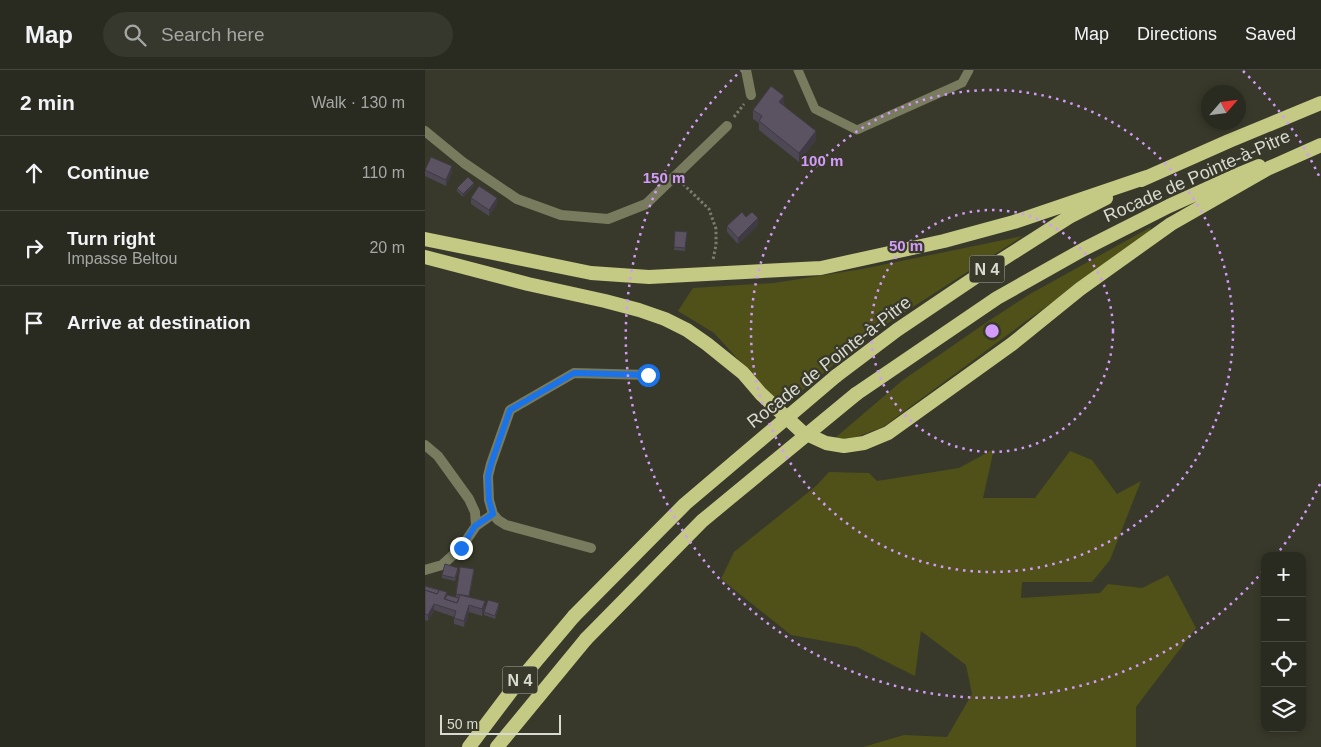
<!DOCTYPE html>
<html lang="en">
<head>
<meta charset="utf-8">
<style>
	:root { --surface:#2a2b20; --page:#36372d; --text:#f1f3f6; --muted:#a5a7a5; --line:#46473e }
	body { margin:0; font-family:Arial,sans-serif; background:var(--page); color:var(--text) }
	.controls { position:absolute; right:15px; bottom:15px; display:grid; overflow:hidden; border-radius:10px; box-shadow:0 2px 8px #0003 }
	.controls button { width:45px; height:45px; display:grid; place-items:center; padding:0; border:0; border-bottom:1px solid var(--line); background:var(--surface); color:var(--text); font:25px sans-serif }
	.compass { position:absolute; left:776px; top:15px; width:45px; height:45px; border-radius:50%; background:var(--surface); box-shadow:0 2px 8px #0003; rotate:62deg }
	.scale { position:absolute; left:15px; bottom:12px; width:121px; box-sizing:border-box; padding-left:5px; border:2px solid #d9dad0; border-top:0; font-size:14px; line-height:18px; white-space:nowrap; color:#d9dad0; -webkit-text-stroke:4px #38392a; paint-order:stroke }
	.stop { position:absolute; width:15px; height:15px; margin:-11px; border:4px solid #1a73e8; border-radius:50%; background:#fff }
	.stop.end { background:#1a73e8; border-color:#fff; box-shadow:0 1px 5px #0008 }
	.list { margin:0; padding:0; list-style:none }
	h2 { display:flex; justify-content:space-between; align-items:center; height:65px; margin:0; padding:0 20px; font-size:21px }
	h2 small { font-size:16px; font-weight:400; color:var(--muted) }
	.list li { display:grid; grid-template-columns:32px 1fr auto; gap:15px; align-items:center; box-sizing:border-box; height:75px; padding:0 20px; border-top:1px solid var(--line) }
	.list b { display:block; font-size:19px; white-space:nowrap }
	.list p { margin:0; font-size:16px; white-space:nowrap; color:var(--muted) }
	.list em { font-size:16px; font-style:normal; color:var(--muted) }
	.icon { flex:none; width:28px; height:28px; fill:none; stroke:currentColor; stroke-width:2; stroke-linecap:round; stroke-linejoin:round }
	.map { position:relative; flex:none; width:896px; height:677px; overflow:hidden }
	header { display:flex; align-items:center; gap:30px; box-sizing:border-box; height:70px; padding:0 25px; background:var(--surface); border-bottom:1px solid var(--line) }
	header strong { font-size:24px }
	nav { display:flex; gap:28px; margin-inline-start:auto; font-size:18px }
	.search { width:350px; height:45px; background:var(--page); display:flex; align-items:center; gap:12px; box-sizing:border-box; padding:0 18px; border-radius:28px; color:var(--muted); font-size:19px }
	main { display:flex }
	aside { flex:1; background:var(--surface) }
	.map>svg:first-child { display:block }
	.green { fill:#4f5118 }
	.lines { fill:none; stroke-linecap:round; stroke-linejoin:round }
	.path { stroke:#7b7c6f; stroke-width:3; stroke-dasharray:2.5 2.5; stroke-linecap:butt }
	.service { stroke:#787b5d; stroke-width:9 }
	.minor { stroke:#787b5d; stroke-width:10 }
	.trunk { stroke:#c4c984; stroke-width:14 }
	.trunk-bridge { stroke:#c4c984; stroke-width:14 }
	.wall { fill:#4e4754 }
	.shaded-wall { fill:#403a45 }
	.building { fill:#5b5362; stroke:#403a45 }
	.route { stroke:#1a73e8; stroke-width:6 }
	.ring { fill:none; stroke:#d39cfc; stroke-width:2.5; stroke-dasharray:2.5 5 }
	.labels { text-anchor:middle; stroke-width:4.5; stroke-linejoin:round; paint-order:stroke }
	.shield { fill:#38392a; stroke:#a9aa9e; stroke-width:1 }
	.shield-label { font-size:16px; font-weight:bold; fill:#d9dad0 }
	.street-label { font-size:18px; fill:#d9dad0; stroke:#38392a }
	.centre { fill:#d39cfc; stroke:#38392a; stroke-width:2.5 }
	.ring-label { font-size:15px; text-anchor:middle; font-weight:bold; fill:#d39cfc; stroke:#38392a; stroke-width:4.5; stroke-linejoin:round; paint-order:stroke }
</style>
</head>
<body>
<header>
<strong>Map</strong>
<div class="search"><svg class="icon" aria-label="search" viewBox="0 0 24 24"><circle cx="10" cy="10" r="6"/><path d="M15 15l6 6"/></svg>Search here</div>
<nav><a>Map</a><a>Directions</a><a>Saved</a></nav>
</header>
<main>
<aside>
<h2>2 min<small>Walk · 130 m</small></h2>
<ul class="list">
<li><svg class="icon" aria-label="ahead" viewBox="0 0 24 24"><path d="M12 20V5M6 11l6-6 6 6"/></svg><div><b>Continue</b></div><em>110 m</em></li>
<li><svg class="icon" aria-label="right" viewBox="0 0 24 24"><path d="M7 20v-9h11M14 6l5 5-5 5"/></svg><div><b>Turn right</b><p>Impasse Beltou</p></div><em>20 m</em></li>
<li><svg class="icon" aria-label="arrive" viewBox="0 0 24 24"><path d="M6 21V4h12l-3 4 3 4H6"/></svg><div><b>Arrive at destination</b></div></li>
</ul>
</aside>
<div class="map">
<svg width="896" height="677" viewBox="0 0 896 677">
	<rect width="100%" height="100%" fill="#38392a"/>
	<path class="green" d="M 726,157 L 724,164 L 604,249 L 458,357 L 426,369 L 410,368 L 478,310 L 562,252 L 605,224 Z
		M 598,166 L 446,264 L 357,337 L 289,263 L 253,241 L 268,218 L 349,213 L 437,199 Z
		M 569,379 L 558,428 L 610,428 L 645,381 L 667,390 L 692,424 L 716,411 L 685,490 L 667,512 L 597,512 L 596,528 L 675,523 L 683,514 L 717,518 L 743,505 L 771,558 L 711,637 L 711,677 L 438,677 L 479,665 L 522,667 L 547,624 L 541,595 L 496,561 L 490,606 L 432,577 L 366,565 L 296,509 L 309,482 L 391,416 L 404,402 L 444,403 L 452,411 L 534,398 Z"/>
	<g class="lines">
		<path class="path" d="M 309,47 L 319,34
			M 258,114 L 284,139 L 291,159 L 291,175 L 288,190"/>
		<path class="service" d="M 373,0 L 390,39 L 432,60 L 537,13 L 544,0"/>
		<path class="minor" d="M 321,0 L 326,25
			M 0,61 L 39,93 L 92,129 L 136,145 L 183,149 L 221,134 L 302,56
			M 0,375 L 13,386 L 44,429 L 50,442 L 51,456
			M 166,478 L 81,455 L 73,450 L 68,444 L 64,430 L 63,406 L 66,394 L 85,340 L 149,303 L 223,305
			M 0,500 L 17,495 L 36,478 L 51,456 L 68,444"/>
		<path class="trunk" d="M 716,110 L 804,71 L 896,33
			M 0,169 L 166,203 L 224,207 L 396,198 L 519,171 L 589,152 L 722,107
			M 0,187 L 103,214 L 180,231 L 214,240 L 240,249 L 262,260 L 282,274 L 318,303 L 336,324 L 377,362 L 401,373 L 419,376 L 439,373 L 463,363 L 587,274 L 655,219 L 746,154 L 844,98 L 896,75
			M 411,306 L 472,260 L 561,200 L 644,147 L 681,128
			M 431,324 L 572,228 L 659,179 L 744,136 L 817,103 L 834,96
			M 44,677 L 90,616 L 149,546
			M 72,677 L 161,569"/>
		<path class="trunk-bridge" d="M 149,546 L 260,434 L 411,306
			M 161,569 L 277,451 L 431,324"/>
	</g>
	<path class="wall" d="M 359,35 L 391,70 L 374,92 L 334,60 L 334,53 L 328,49 L 328,40 Z
		M 0,100 L 27,102 L 21,116 L 0,106 Z
		M 49,116 L 38,127 L 32,121 L 32,118 Z
		M 46,128 L 72,134 L 64,146 L 46,134 Z
		M 333,155 L 313,174 L 302,162 L 302,156 Z
		M 250,161 L 262,162 L 260,181 L 249,180 Z
		M 33,501 L 30,511 L 17,508 L 17,505 Z
		M 49,502 L 44,527 L 60,538 L 57,546 L 44,542 L 39,557 L 29,554 L 29,547 L 9,540 L 3,551 L 0,550 L 0,516 L 22,525 L 31,527 L 31,524 Z
		M 74,536 L 70,549 L 59,545 L 59,542 Z"/>
	<path class="shaded-wall" d="M 359,26 L 359,35 L 354,32 Z
		M 391,61 L 391,70 L 374,92 L 374,83 Z
		M 27,96 L 27,102 L 21,116 L 21,110 Z
		M 49,113 L 49,116 L 38,127 L 38,124 Z
		M 72,128 L 72,134 L 64,146 L 64,140 Z
		M 333,148 L 333,155 L 313,174 L 313,168 Z
		M 60,531 L 60,538 L 57,546 L 57,539 Z
		M 9,534 L 9,540 L 3,551 L 3,545 Z
		M 44,535 L 44,542 L 39,557 L 39,551 Z"/>
	<path class="building" d="M 346,16 L 359,26 L 354,32 L 391,61 L 374,83 L 334,51 L 337,46 L 328,40 Z
		M 6,87 L 27,96 L 21,110 L 0,100 Z
		M 43,107 L 49,113 L 38,124 L 32,118 Z
		M 54,116 L 72,128 L 64,140 L 46,128 Z
		M 317,142 L 321,147 L 327,142 L 333,148 L 313,168 L 302,156 Z
		M 250,161 L 262,162 L 260,178 L 249,177 Z
		M 20,494 L 33,498 L 30,508 L 17,505 Z
		M 35,497 L 49,499 L 44,526 L 31,524 Z
		M 0,516 L 14,520 L 12,524 L 0,520 Z
		M 0,520 L 12,524 L 14,520 L 22,522 L 19,529 L 32,533 L 35,525 L 60,531 L 57,539 L 44,535 L 39,551 L 29,548 L 31,541 L 9,534 L 3,545 L 0,544 Z
		M 22,525 L 34,528 L 32,533 L 20,529 Z
		M 63,530 L 74,533 L 70,546 L 59,542 Z"/>
	<g class="lines">
		<path class="route" d="M 36,478 L 50,456 L 68,444 L 64,430 L 63,406 L 66,394 L 85,340 L 149,303 L 223,305"/>
	</g>
	<g class="ring">
		<circle cx="567" cy="261" r="121"/>
		<circle cx="567" cy="261" r="241"/>
		<path d="M895 414A362 362 0 0 1 852 484M838 501A362 362 0 1 1 316 1M818 1A362 362 0 0 1 895 108"/>
	</g>
	<g class="labels">
		<g class="shield">
			<rect x="544.5" y="185.5" width="35" height="27" rx="4"/>
			<rect x="77.5" y="596.5" width="35" height="27" rx="4"/>
		</g>
		<g class="shield-label">
			<text x="562" y="205">N 4</text>
			<text x="95" y="616">N 4</text>
		</g>
		<g class="street-label">
			<text transform="translate(772 106) rotate(-24)" y="6">Rocade de Pointe-à-Pitre</text>
			<text transform="translate(404 292) rotate(-38)" y="6">Rocade de Pointe-à-Pitre</text>
		</g>
	</g>
	<circle cx="567" cy="261" r="8" class="centre"/>
	<g class="ring-label">
		<text x="397" y="96">100 m</text>
		<text x="239" y="113">150 m</text>
		<text x="481" y="181">50 m</text>
	</g>
</svg>
<div class="controls">
<button>+</button>
<button>−</button>
<button><svg class="icon" aria-label="locate" viewBox="0 0 24 24"><circle cx="12" cy="12" r="6"/><path d="M12 2v4M12 18v4M2 12h4M18 12h4"/></svg></button>
<button><svg class="icon" aria-label="layers" viewBox="0 0 24 24"><path d="M12 4l9 5-9 5-9-5zM3 14l9 5 9-5"/></svg></button>
</div>
<svg class="compass" viewBox="-18 -18 36 36"><path d="M0-13l5 13h-10z" fill="#e53935"/><path d="M0 13l5-13h-10z" fill="#a5a7a5"/></svg>
<div class="scale">50 m</div>
<div class="stop" style="left:223px;top:305px"></div>
<div class="stop end" style="left:36px;top:478px"></div>
</div>
</main>
</body>
</html>
